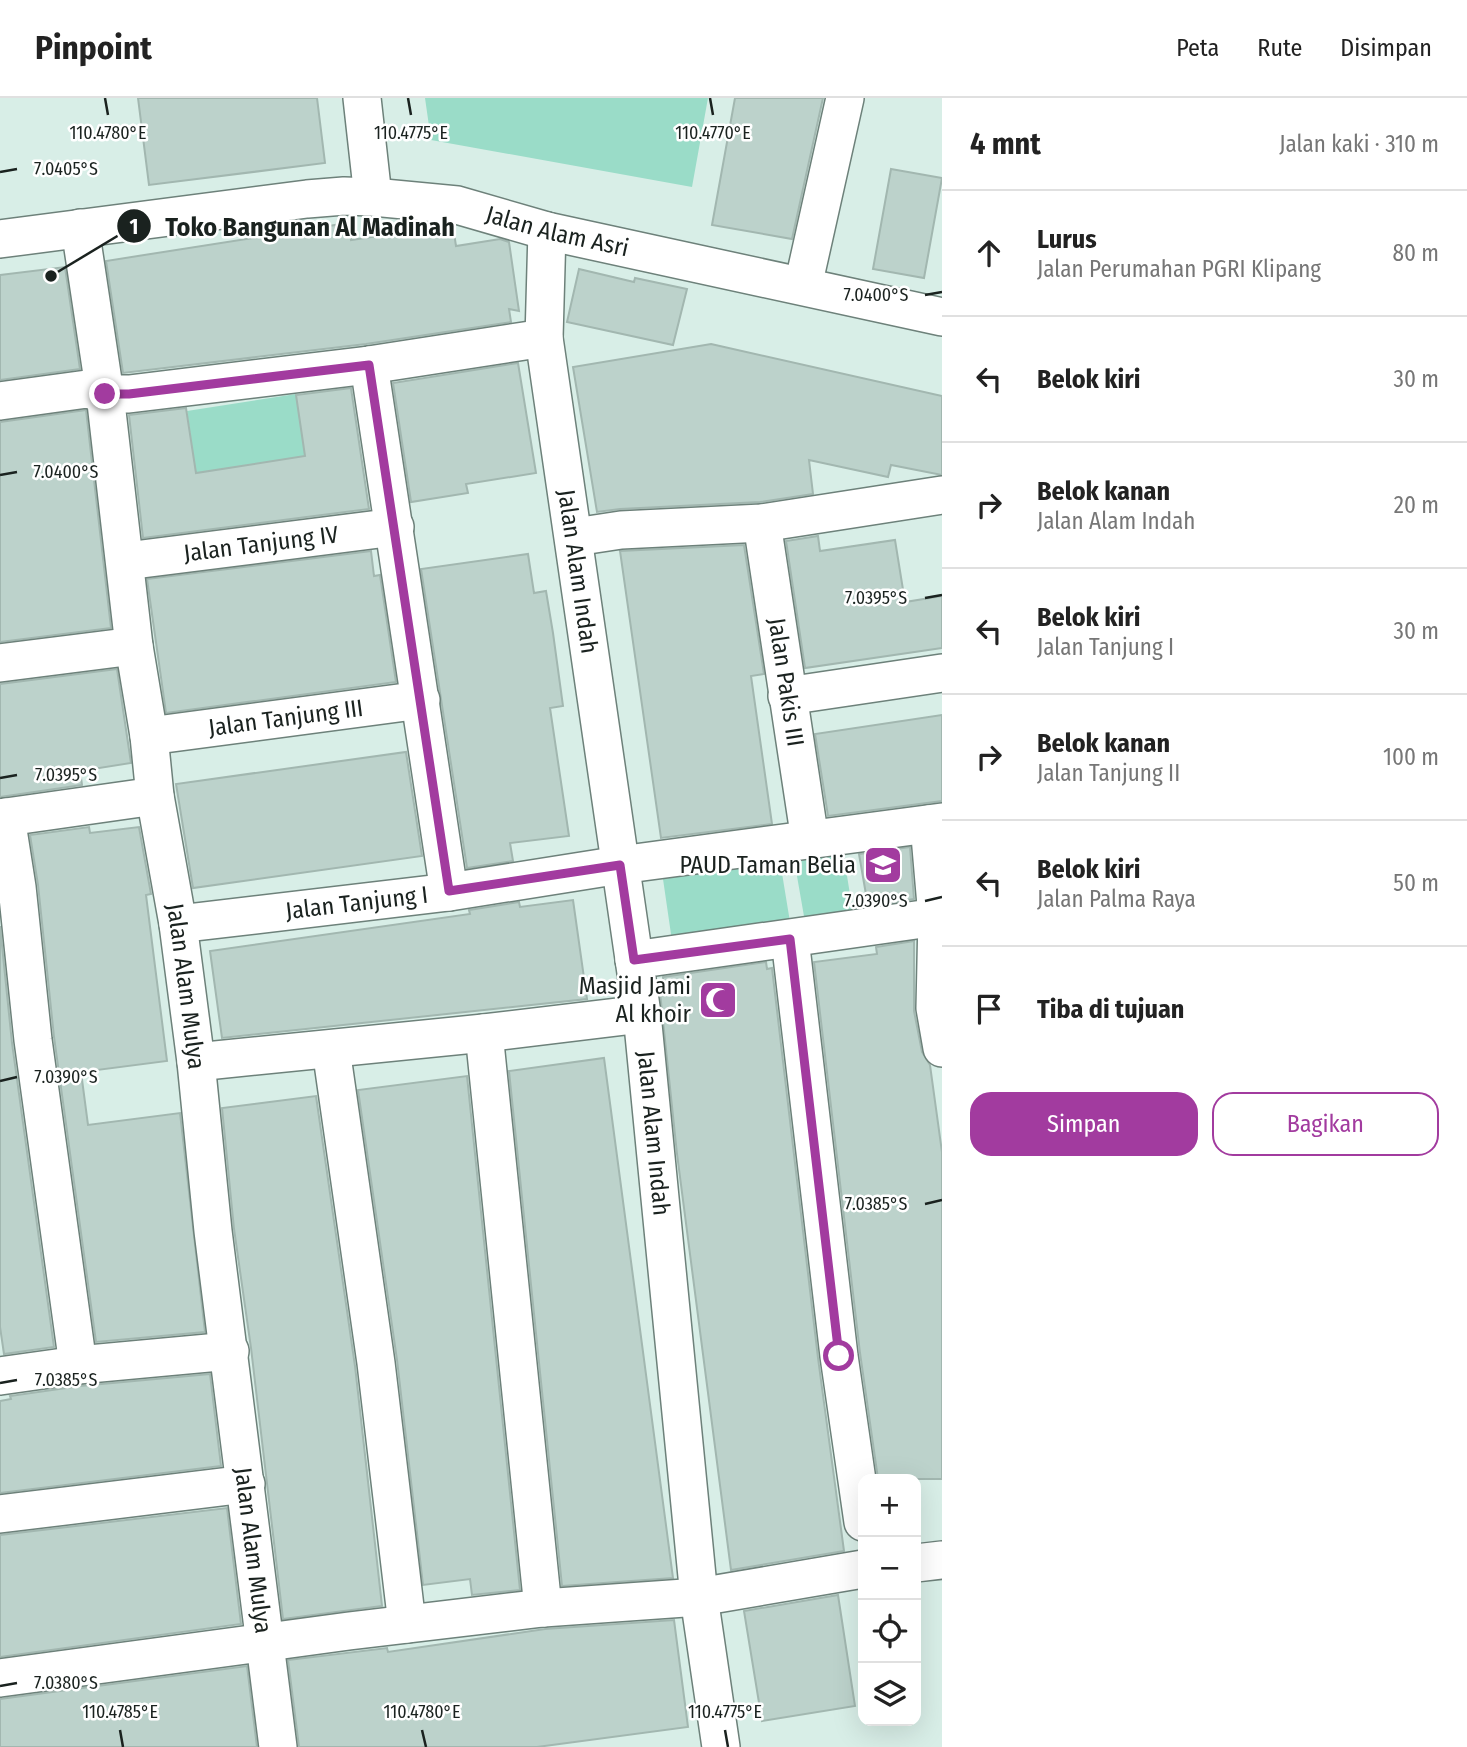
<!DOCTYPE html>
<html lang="id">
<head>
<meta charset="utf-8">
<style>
	:root { --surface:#fff; --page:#f2f2f2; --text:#222; --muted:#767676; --line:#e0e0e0; --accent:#a23b9f }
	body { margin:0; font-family:"Fira Sans Condensed",sans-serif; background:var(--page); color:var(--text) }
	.controls { position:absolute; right:21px; bottom:21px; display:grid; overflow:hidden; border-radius:14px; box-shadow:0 7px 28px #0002 }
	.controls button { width:63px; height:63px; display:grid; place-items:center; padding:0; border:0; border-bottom:2px solid var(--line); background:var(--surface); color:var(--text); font:35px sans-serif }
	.stop { position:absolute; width:21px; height:21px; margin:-16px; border:5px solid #a23b9f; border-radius:50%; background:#fff }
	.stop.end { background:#a23b9f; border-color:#fff; box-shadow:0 2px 7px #0008 }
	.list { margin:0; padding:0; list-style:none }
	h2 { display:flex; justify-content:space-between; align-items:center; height:91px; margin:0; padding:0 28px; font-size:30px }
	h2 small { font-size:23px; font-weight:400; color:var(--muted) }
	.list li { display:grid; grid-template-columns:46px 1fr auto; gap:21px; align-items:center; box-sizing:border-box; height:126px; padding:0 28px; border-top:2px solid var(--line) }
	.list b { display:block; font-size:26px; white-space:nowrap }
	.list p { margin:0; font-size:23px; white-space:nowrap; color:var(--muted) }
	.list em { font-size:23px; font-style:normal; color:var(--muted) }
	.actions { display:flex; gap:14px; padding:21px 28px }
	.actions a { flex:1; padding:16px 0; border:2px solid var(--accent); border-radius:21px; text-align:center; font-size:24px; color:var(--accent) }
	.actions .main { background:var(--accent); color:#fff }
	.icon { flex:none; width:38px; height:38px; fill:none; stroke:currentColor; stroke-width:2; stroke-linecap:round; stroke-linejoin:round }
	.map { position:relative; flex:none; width:942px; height:1649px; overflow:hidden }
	header { display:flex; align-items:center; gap:42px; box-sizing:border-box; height:98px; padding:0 35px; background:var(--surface); border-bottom:2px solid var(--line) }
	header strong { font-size:33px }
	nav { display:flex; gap:38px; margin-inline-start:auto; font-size:24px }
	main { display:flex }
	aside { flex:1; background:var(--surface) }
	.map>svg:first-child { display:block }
	.green { fill:#9adcc8 }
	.building { fill:#bcd2cb; stroke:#a2b7b0; stroke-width:2 }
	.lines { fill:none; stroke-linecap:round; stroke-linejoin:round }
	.street-casing { stroke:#6d817a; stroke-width:40 }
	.street { stroke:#fff; stroke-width:37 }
	.route { stroke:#a23b9f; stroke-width:9 }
	.ticks { fill:none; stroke:#1a221f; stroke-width:2.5 }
	.labels { text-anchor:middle; stroke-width:5; stroke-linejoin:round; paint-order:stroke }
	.street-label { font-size:24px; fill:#1a221f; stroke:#fff }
	.poi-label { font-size:24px; fill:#1a221f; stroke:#fff; text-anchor:end }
	.ticks-label { font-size:18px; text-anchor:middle; fill:#1a221f; stroke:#fff; stroke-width:5; stroke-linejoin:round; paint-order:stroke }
	.leader { fill:none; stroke:#1a221f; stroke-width:2.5 }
	.callout-dot { fill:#1a221f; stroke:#fff; stroke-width:2.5 }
	.mark-label { font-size:21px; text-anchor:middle; font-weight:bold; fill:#fff }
	.callout-label { font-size:26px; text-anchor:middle; font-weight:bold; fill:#1a221f; stroke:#fff; stroke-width:5; stroke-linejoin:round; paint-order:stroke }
</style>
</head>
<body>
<header>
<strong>Pinpoint</strong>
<nav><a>Peta</a><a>Rute</a><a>Disimpan</a></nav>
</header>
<main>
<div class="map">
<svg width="942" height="1649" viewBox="0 0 942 1649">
	<rect width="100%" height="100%" fill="#d8eee7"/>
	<path class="green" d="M 425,0 L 708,0 L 692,89 L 431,42 Z
		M 296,296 L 306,359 L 196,375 L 187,313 Z
		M 843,753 L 853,815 L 805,824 L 794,761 Z
		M 780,763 L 790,824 L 672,843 L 663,781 Z"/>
	<path class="building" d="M 138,0 L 317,0 L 325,65 L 149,87 Z
		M 735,0 L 823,0 L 792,141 L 712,127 Z
		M 891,71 L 942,80 L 924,180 L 873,171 Z
		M 348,125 L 351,142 L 449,127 L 453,128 L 456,148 L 500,141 L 509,144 L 519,213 L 509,211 L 511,224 L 366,246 L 123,275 L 106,163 Z
		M 65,169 L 80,271 L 0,282 L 0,177 Z
		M 579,171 L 634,184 L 635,180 L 687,191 L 673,247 L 567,224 Z
		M 711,246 L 942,298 L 942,377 L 891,367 L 888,379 L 809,362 L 813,396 L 760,404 L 620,411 L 597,414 L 573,269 Z
		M 518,265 L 536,375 L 466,386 L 468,395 L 411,404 L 393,285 Z
		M 351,290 L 369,411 L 143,440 L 129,317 L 186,310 L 196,375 L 305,358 L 296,297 Z
		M 86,312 L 111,530 L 0,544 L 0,324 Z
		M 818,438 L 820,453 L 895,442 L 905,504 L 942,498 L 942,550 L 805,570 L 786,443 Z
		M 744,447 L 764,576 L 751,578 L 772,726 L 661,740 L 620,453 Z
		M 371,453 L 374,478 L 380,477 L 396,584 L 166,615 L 147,481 Z
		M 528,456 L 534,495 L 546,493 L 553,535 L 563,608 L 550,610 L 569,738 L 510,745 L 513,763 L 467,770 L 421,471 Z
		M 117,571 L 131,665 L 80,673 L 82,687 L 0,699 L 0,586 Z
		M 942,617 L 942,703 L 828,718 L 815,636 Z
		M 406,654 L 422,758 L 193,790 L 176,686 Z
		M 89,729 L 90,735 L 139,729 L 151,796 L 146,797 L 167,963 L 81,974 L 88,1027 L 180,1015 L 205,1234 L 96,1244 L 54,939 L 38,787 L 30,737 Z
		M 910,749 L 914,801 L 868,808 L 859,756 Z
		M 573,802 L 587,901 L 222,940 L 210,853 L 470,816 L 469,812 L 519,804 L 520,809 Z
		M 0,828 L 12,945 L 54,1249 L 4,1256 L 0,1229 Z
		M 914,843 L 914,913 L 922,954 L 930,967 L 942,1054 L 942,1381 L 878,1381 L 860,1255 L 814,864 L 877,856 L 876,849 Z
		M 766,864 L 767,871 L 772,870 L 818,1260 L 844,1453 L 731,1472 L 677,1056 L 659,885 L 663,884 L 663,879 Z
		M 604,960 L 673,1480 L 562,1488 L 509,973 Z
		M 467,978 L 520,1492 L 472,1497 L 470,1481 L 423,1487 L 397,1262 L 358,992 Z
		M 316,998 L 355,1268 L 382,1508 L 283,1521 L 251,1250 L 234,1131 L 222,1010 Z
		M 210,1276 L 221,1368 L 0,1395 L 0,1303 L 11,1301 L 10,1298 L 80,1288 Z
		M 227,1410 L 241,1526 L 0,1559 L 0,1437 Z
		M 838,1497 L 855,1608 L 762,1623 L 744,1513 Z
		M 674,1522 L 688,1629 L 537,1649 L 299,1649 L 288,1562 L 387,1550 L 388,1554 L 545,1531 Z
		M 247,1568 L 257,1649 L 0,1649 L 0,1601 Z"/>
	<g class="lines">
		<defs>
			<g id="street">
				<path d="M 362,0 L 373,99"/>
				<path id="s1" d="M 80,130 L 105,296 L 134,548 L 149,638 L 155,698 L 178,826 L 196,964 L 213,1133 L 278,1649"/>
				<path id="s2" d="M 547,133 L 544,240 L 642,916 L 699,1499 L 721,1649"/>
				<path id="s3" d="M 0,141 L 307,101 L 344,98 L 373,99 L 457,107 L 547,133 L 942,219"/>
				<path d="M 803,188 L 845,0"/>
				<path d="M 369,267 L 449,794"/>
				<path d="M 0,303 L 87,291 L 105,296 L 129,296 L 369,267 L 544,240"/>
				<path id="s4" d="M 762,425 L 810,742"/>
				<path d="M 575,439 L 621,432 L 762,425 L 942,397"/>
				<path id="s5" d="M 126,463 L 395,429"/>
				<path d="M 0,565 L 134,548"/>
				<path d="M 787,598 L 942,575"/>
				<path id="s6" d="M 149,638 L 421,602"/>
				<path d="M 6,719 L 17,789 L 33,942 L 78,1267"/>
				<path d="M 0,720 L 155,698"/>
				<path d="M 929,726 L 937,819 L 935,910 L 942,950"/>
				<path id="s7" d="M 178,826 L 449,794 L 620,767 L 942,724"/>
				<path d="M 790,841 L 839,1258 L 863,1424"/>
				<path d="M 634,862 L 937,819"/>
				<path d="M 484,935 L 543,1510"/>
				<path d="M 331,951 L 376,1265 L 407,1526"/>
				<path d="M 196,964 L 484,935 L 642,916"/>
				<path d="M 0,1278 L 78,1267 L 230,1253"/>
				<path d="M 0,1416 L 246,1386"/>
				<path d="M 916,1465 L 942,1462"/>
				<path d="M 0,1580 L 349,1533 L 543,1510 L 699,1499 L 863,1471"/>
			</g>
		</defs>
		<use href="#street" class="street-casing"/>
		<use href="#street" class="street"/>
	</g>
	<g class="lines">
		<path class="route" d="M 105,296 L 129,296 L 369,267 L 449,793 L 620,767 L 634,862 L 790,841 L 839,1258"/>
	</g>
	<path class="ticks" d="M 105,0 L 108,17M 408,0 L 411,17M 710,0 L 713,17M 0,74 L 17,71M 925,197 L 942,194M 0,377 L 17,374M 925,500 L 942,497M 0,680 L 17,677M 925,803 L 942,799M 0,983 L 17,979M 925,1106 L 942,1102M 0,1285 L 17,1282M 0,1588 L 17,1585M 120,1632 L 123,1649M 422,1632 L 426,1649M 725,1632 L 728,1649"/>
	<defs>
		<symbol id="school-square" viewBox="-11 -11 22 22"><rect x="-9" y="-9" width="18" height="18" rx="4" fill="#a23b9f" stroke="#fff"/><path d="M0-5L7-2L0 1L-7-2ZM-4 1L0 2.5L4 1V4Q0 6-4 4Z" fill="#fff"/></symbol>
		<symbol id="mosque-square" viewBox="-11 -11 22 22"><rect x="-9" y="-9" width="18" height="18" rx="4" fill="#a23b9f" stroke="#fff"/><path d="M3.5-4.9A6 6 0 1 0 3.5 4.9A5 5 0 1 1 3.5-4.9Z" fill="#fff"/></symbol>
	</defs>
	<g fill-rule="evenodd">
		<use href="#school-square" x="861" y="745" width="44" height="44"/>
		<use href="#mosque-square" x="696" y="880" width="44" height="44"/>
	</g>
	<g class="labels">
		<g class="street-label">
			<text dy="8" stroke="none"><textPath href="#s3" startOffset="564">Jalan Alam Asri</textPath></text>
			<text dy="8" stroke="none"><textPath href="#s5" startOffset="136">Jalan Tanjung IV</textPath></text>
			<text dy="8" stroke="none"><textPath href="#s2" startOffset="343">Jalan Alam Indah</textPath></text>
			<text dy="8" stroke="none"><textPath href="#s4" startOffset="161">Jalan Pakis III</textPath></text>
			<text dy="8" stroke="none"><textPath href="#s6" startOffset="138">Jalan Tanjung III</textPath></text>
			<text dy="8" stroke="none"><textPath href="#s7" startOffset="180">Jalan Tanjung I</textPath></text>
			<text dy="8" stroke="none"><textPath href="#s1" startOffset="766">Jalan Alam Mulya</textPath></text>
			<text dy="8" stroke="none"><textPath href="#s2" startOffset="910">Jalan Alam Indah</textPath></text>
			<text dy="8" stroke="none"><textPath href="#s1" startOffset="1334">Jalan Alam Mulya</textPath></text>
		</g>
		<g class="poi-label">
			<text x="856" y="775">PAUD Taman Belia</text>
			<text x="691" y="896">Masjid Jami<tspan x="691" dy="28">Al khoir</tspan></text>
		</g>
	</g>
	<g class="ticks-label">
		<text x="108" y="41">110.4780°E</text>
		<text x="411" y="41">110.4775°E</text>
		<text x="713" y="41">110.4770°E</text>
		<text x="66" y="77">7.0405°S</text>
		<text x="876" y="203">7.0400°S</text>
		<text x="66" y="380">7.0400°S</text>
		<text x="876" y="506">7.0395°S</text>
		<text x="66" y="683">7.0395°S</text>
		<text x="876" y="809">7.0390°S</text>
		<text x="66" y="985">7.0390°S</text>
		<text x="876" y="1112">7.0385°S</text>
		<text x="66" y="1288">7.0385°S</text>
		<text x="66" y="1591">7.0380°S</text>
		<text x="120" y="1620">110.4785°E</text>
		<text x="422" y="1620">110.4780°E</text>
		<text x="725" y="1620">110.4775°E</text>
	</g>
	<path class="leader" d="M51 178L134 128"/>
	<g class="callout-dot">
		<circle cx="51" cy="178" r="7"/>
		<circle cx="134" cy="128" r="18"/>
	</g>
	<g class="mark-label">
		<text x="134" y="136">1</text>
	</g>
	<g class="callout-label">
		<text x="310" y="138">Toko Bangunan Al Madinah</text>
	</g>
</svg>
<div class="controls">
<button>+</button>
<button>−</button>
<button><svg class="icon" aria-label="locate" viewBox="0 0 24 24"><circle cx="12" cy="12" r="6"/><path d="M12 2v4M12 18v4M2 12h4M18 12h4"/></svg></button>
<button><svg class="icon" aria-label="layers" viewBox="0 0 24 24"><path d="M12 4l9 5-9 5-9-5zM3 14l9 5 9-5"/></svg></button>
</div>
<div class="stop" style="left:839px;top:1258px"></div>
<div class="stop end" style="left:105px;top:296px"></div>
</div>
<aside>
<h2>4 mnt<small>Jalan kaki · 310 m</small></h2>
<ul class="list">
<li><svg class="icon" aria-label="ahead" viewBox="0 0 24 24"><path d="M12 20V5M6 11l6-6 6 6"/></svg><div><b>Lurus</b><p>Jalan Perumahan PGRI Klipang</p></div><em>80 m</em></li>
<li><svg class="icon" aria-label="left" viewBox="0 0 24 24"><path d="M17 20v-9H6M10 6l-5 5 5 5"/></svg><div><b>Belok kiri</b></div><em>30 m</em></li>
<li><svg class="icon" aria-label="right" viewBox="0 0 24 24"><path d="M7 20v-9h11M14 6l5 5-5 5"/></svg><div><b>Belok kanan</b><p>Jalan Alam Indah</p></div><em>20 m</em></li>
<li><svg class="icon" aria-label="left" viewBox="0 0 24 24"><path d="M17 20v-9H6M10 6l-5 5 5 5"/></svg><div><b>Belok kiri</b><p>Jalan Tanjung I</p></div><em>30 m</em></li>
<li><svg class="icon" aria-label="right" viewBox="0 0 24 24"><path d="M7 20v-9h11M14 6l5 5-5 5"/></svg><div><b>Belok kanan</b><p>Jalan Tanjung II</p></div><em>100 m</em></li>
<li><svg class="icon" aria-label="left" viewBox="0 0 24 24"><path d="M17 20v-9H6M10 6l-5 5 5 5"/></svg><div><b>Belok kiri</b><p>Jalan Palma Raya</p></div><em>50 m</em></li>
<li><svg class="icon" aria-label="arrive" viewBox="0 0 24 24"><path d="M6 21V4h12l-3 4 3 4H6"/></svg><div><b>Tiba di tujuan</b></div></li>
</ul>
<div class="actions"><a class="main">Simpan</a><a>Bagikan</a></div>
</aside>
</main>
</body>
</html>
